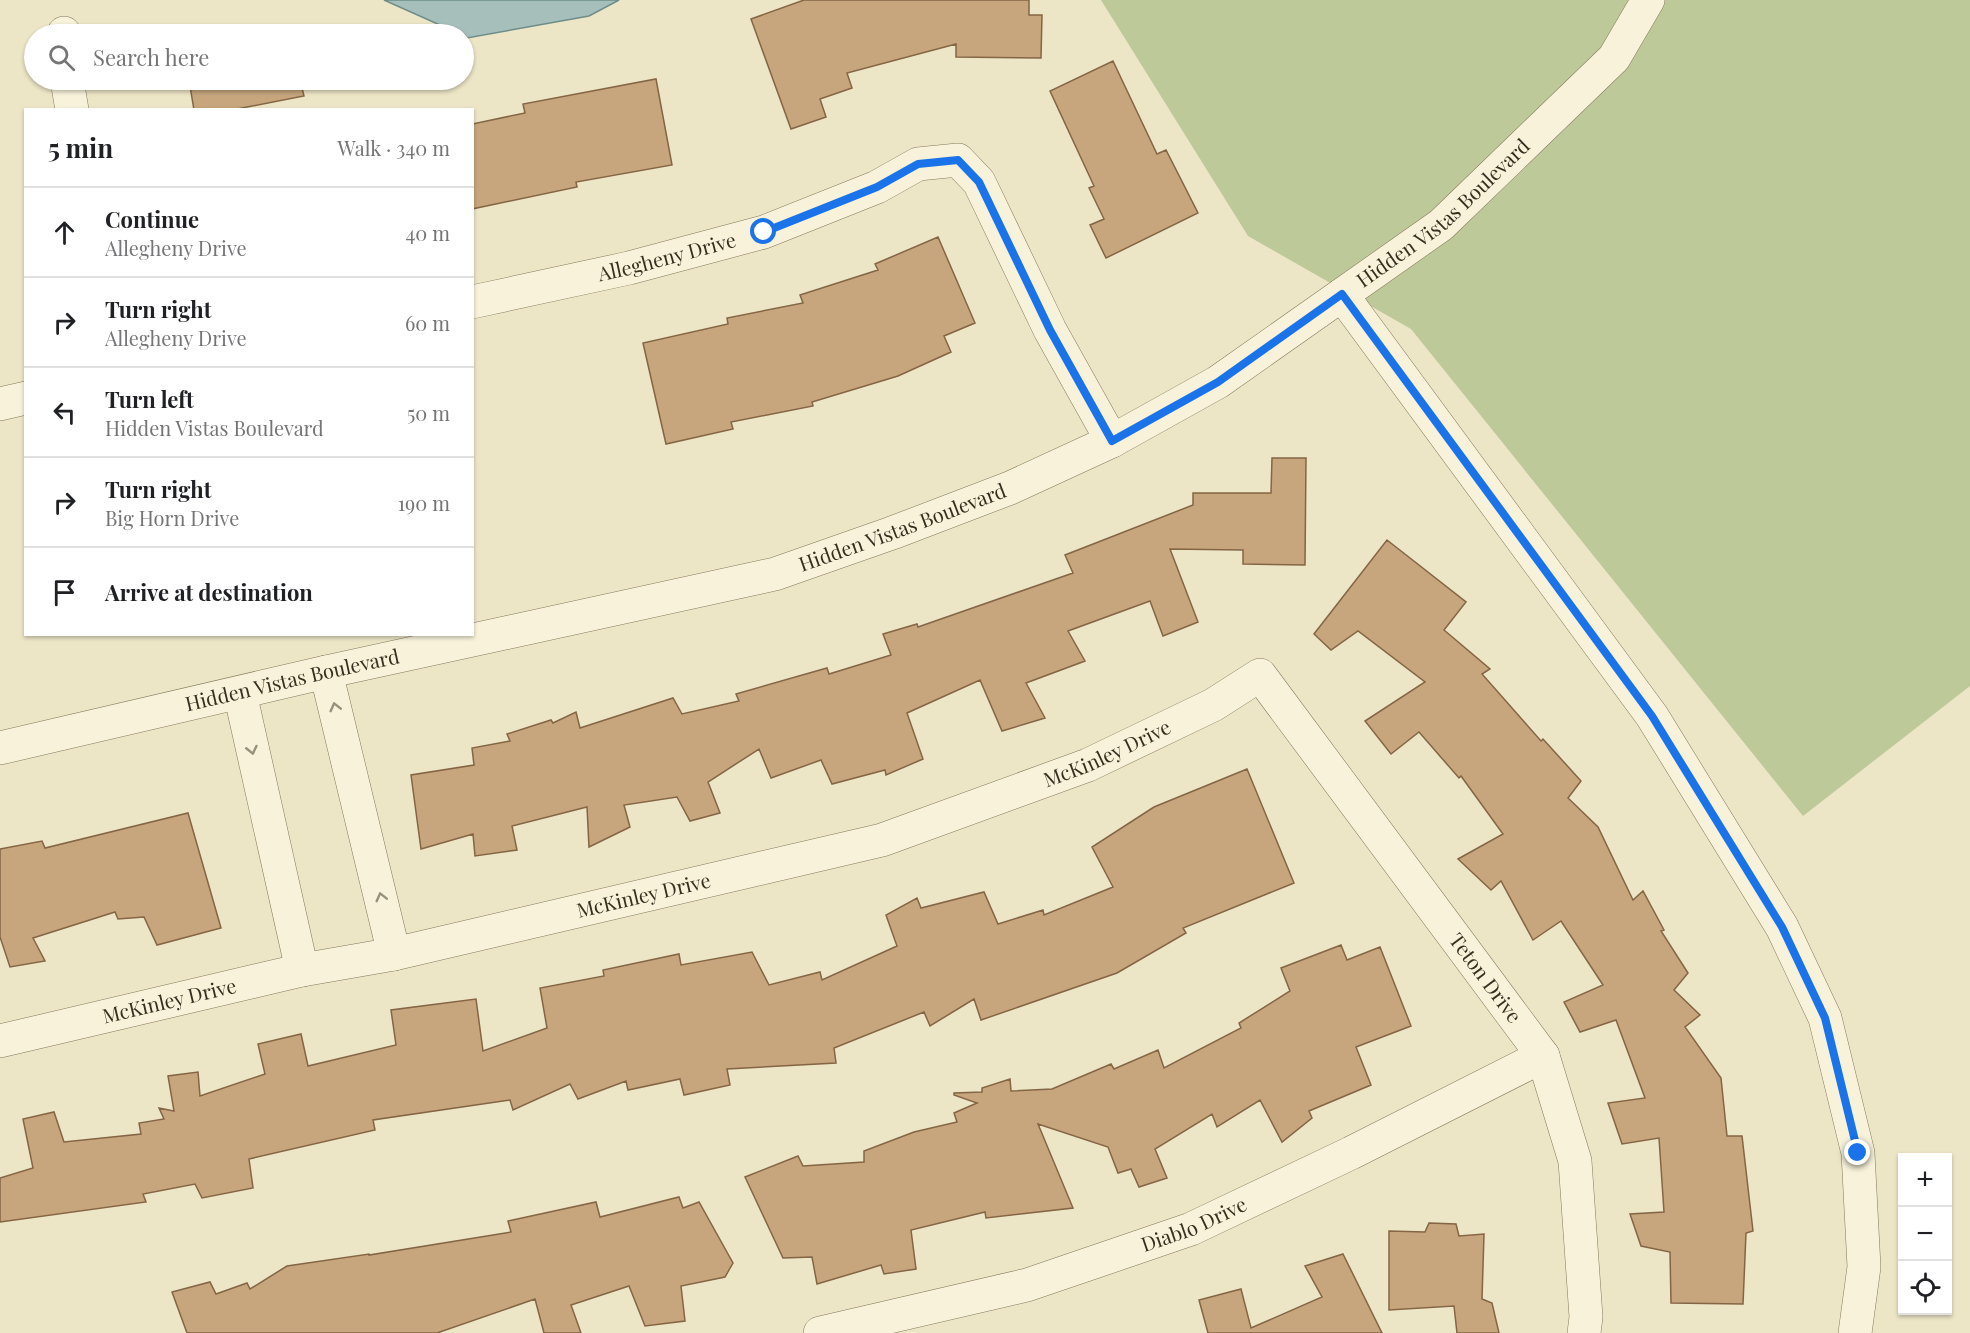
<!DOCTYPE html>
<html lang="en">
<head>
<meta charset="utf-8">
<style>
	:root { --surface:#fff; --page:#f6f6f6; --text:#202124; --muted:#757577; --line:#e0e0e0 }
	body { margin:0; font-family:"Playfair Display",serif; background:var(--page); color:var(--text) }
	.controls { position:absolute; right:18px; bottom:18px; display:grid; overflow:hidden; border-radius:0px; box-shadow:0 2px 4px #0004 }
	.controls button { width:54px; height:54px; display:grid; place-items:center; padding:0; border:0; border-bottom:2px solid var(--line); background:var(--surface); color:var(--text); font:30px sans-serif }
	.stop { position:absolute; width:18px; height:18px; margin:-14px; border:4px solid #1a73e8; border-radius:50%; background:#fff }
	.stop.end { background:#1a73e8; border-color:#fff; box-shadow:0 2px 6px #0008 }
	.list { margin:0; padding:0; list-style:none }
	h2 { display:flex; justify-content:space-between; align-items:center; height:78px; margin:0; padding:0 24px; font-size:26px }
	h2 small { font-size:20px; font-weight:400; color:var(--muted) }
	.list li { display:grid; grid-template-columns:39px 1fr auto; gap:18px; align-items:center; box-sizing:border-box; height:90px; padding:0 24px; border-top:2px solid var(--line) }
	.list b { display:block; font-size:22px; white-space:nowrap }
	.list p { margin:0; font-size:20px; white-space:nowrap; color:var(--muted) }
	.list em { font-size:20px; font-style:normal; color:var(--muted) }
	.icon { flex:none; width:33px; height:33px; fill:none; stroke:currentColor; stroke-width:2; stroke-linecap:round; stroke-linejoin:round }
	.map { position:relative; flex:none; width:1970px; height:1333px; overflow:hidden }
	.search { position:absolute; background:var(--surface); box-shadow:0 2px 4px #0004; left:24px; top:24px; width:450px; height:66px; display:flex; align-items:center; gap:15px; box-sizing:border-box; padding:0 21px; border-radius:33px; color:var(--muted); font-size:22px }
	.panel { position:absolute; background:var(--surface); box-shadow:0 2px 4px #0004; left:24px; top:108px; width:450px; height:528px; border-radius:0px }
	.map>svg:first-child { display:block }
	.green { fill:#bec99a }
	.water { fill:#a7bfbb; stroke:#6e8d89; stroke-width:1.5 }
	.building { fill:#c7a67e; stroke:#846544; stroke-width:1.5 }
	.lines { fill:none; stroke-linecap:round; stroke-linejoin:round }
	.minor-casing { stroke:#86785d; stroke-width:34 }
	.minor { stroke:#f7f2d9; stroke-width:33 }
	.oneway { stroke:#97907c }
	.route { stroke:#1a73e8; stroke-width:8 }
	.labels { text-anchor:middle; stroke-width:4.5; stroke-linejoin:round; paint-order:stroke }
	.street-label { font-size:20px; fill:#372e20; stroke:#f3eed5 }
</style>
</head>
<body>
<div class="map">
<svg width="1970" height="1333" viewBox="0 0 1970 1333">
	<rect width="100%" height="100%" fill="#ece5c6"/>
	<path class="green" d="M 1101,0 L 1970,0 L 1970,686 L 1803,816 L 1411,329 L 1248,236 Z"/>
	<path class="water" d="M 384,0 L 619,0 L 589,16 L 467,38 L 464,34 L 460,34 Z"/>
	<path class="building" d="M 804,0 L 1029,0 L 1029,15 L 1042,15 L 1041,58 L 956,57 L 956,44 L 847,73 L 852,88 L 820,99 L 826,117 L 791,129 L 751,19 Z
		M 1113,61 L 1157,154 L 1166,150 L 1198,213 L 1106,258 L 1090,225 L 1104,219 L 1089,188 L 1094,186 L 1050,91 Z
		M 656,79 L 672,165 L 576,182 L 577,187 L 472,209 L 472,124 L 525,113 L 523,104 Z
		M 189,80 L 300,80 L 304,96 L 232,110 L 194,110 Z
		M 938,237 L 975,323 L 944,336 L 951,352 L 898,376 L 812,402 L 813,406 L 731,422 L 733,429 L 666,444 L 643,343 L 728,324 L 727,318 L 803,303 L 800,295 L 878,270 L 875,264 Z
		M 1272,458 L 1306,458 L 1305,565 L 1243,564 L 1243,550 L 1170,549 L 1198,622 L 1163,636 L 1150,601 L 1068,631 L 1085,661 L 1026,683 L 1045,718 L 1002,731 L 980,680 L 907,713 L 923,759 L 886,775 L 885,770 L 832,784 L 821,760 L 771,778 L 759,749 L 708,782 L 720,813 L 690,821 L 677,797 L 624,805 L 630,827 L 589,847 L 587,807 L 512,826 L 517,850 L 475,856 L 473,834 L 421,849 L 411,775 L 474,765 L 472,748 L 510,741 L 507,734 L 551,720 L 553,723 L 576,712 L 580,728 L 673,698 L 682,714 L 739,701 L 736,694 L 827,668 L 829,674 L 891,655 L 883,634 L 917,624 L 918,627 L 1073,573 L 1065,555 L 1193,505 L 1193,493 L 1271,493 Z
		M 1387,540 L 1466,602 L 1444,630 L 1490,669 L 1482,674 L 1541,741 L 1543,739 L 1581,781 L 1568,798 L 1598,827 L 1633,900 L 1643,891 L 1664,930 L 1661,931 L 1688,973 L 1674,990 L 1700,1015 L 1685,1027 L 1721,1078 L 1727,1136 L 1742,1136 L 1753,1231 L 1746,1233 L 1743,1304 L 1671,1303 L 1670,1252 L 1641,1246 L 1630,1214 L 1664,1212 L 1659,1138 L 1622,1144 L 1608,1103 L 1645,1098 L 1616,1020 L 1580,1032 L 1564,1002 L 1603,985 L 1561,921 L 1533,940 L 1501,881 L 1491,890 L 1458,859 L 1503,834 L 1461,776 L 1459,778 L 1419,732 L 1391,754 L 1365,721 L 1425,682 L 1358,631 L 1331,650 L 1314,634 Z
		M 1247,769 L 1294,883 L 1183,928 L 1186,933 L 1117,973 L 981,1020 L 974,999 L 930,1026 L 924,1012 L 834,1048 L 836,1063 L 727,1069 L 730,1085 L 684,1095 L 680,1079 L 628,1090 L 626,1081 L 578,1099 L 570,1084 L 513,1110 L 510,1100 L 373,1120 L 375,1130 L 249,1159 L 253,1188 L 202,1198 L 195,1184 L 143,1194 L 146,1202 L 0,1222 L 0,1178 L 33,1168 L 23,1119 L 54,1112 L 64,1142 L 141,1134 L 139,1123 L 164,1119 L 159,1108 L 174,1111 L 168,1076 L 198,1072 L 200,1096 L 265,1074 L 258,1044 L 301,1034 L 308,1066 L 396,1045 L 391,1010 L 476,999 L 483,1051 L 547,1028 L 540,988 L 604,976 L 603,970 L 679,954 L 681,965 L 752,952 L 769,985 L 820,972 L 822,980 L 897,946 L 886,915 L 917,898 L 921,908 L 984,892 L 998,924 L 1043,910 L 1044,915 L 1113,887 L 1092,847 L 1154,807 Z
		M 188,813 L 221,928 L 157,945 L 144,917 L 118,919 L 115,912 L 33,938 L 45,961 L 10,967 L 0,937 L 0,849 L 42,841 L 45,848 Z
		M 1341,945 L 1347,960 L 1380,947 L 1411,1026 L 1356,1047 L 1371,1085 L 1309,1111 L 1312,1118 L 1282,1142 L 1260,1100 L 1217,1127 L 1212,1114 L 1155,1149 L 1167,1178 L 1139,1187 L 1131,1169 L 1118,1173 L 1108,1147 L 1038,1124 L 1073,1208 L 986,1218 L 985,1212 L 911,1230 L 916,1269 L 884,1274 L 881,1265 L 817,1284 L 812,1257 L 783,1258 L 745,1177 L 798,1156 L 803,1166 L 864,1162 L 864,1151 L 914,1132 L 957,1122 L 954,1113 L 977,1103 L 954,1095 L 954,1093 L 982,1092 L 982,1088 L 1010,1079 L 1011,1091 L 1052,1089 L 1111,1064 L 1114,1069 L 1158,1050 L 1164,1068 L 1241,1028 L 1239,1023 L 1290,991 L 1281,968 Z
		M 679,1197 L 683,1208 L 699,1202 L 733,1263 L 725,1277 L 681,1286 L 685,1321 L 645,1326 L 629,1286 L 571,1305 L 581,1333 L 544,1333 L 535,1299 L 437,1333 L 187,1333 L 172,1292 L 210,1282 L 216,1294 L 247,1283 L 250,1289 L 287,1266 L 369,1254 L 369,1255 L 511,1232 L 508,1221 L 596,1202 L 600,1217 Z
		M 1429,1223 L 1456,1224 L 1459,1236 L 1484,1234 L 1482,1299 L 1492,1303 L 1499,1333 L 1457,1333 L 1454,1306 L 1389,1310 L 1389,1231 L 1425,1232 Z
		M 1343,1254 L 1382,1333 L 1208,1333 L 1199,1300 L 1241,1289 L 1251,1328 L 1322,1297 L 1305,1266 Z"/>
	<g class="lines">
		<defs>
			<g id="minor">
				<path d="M 64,33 L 64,34"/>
				<path d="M 67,80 L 72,110"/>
				<path d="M 1342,295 L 1652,716 L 1782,927 L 1825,1018 L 1858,1153 L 1864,1267 L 1855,1333"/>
				<path id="s1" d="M 472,302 L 629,268 L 764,232 L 877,187 L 918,164 L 958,160 L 979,182 L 1050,330 L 1112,441"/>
				<path d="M 0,404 L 26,398"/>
				<path d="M 326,672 L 394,954"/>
				<path d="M 240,693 L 302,970"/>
				<path id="s2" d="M 0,748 L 326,672 L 775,574 L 892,533 L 1010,488 L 1112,441 L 1218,382 L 1441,225 L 1614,58 L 1648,0"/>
				<path id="s3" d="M 0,1041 L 302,970 L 394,954 L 882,840 L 1088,765 L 1213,705 L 1260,675 L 1543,1056 L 1575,1161 L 1586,1317 L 1584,1333"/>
				<path id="s4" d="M 820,1333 L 1027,1285 L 1191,1229 L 1351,1153 L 1543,1056"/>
			</g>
		</defs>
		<use href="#minor" class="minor-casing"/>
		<use href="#minor" class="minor"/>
	</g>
	<defs><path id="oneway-chevron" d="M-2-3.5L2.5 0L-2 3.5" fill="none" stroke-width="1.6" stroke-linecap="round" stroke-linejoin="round" transform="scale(1.5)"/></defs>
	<g class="oneway">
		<use href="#oneway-chevron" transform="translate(335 707) rotate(-104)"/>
		<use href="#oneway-chevron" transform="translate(252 750) rotate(77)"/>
		<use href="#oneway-chevron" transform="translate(381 897) rotate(-104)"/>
	</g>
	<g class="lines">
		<path class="route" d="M 764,232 L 877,187 L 918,164 L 958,160 L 979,182 L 1050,330 L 1112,441 L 1218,382 L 1342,294 L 1652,716 L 1782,927 L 1825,1018 L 1858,1153"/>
	</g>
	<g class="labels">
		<g class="street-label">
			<text dy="7" stroke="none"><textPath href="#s2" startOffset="1560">Hidden Vistas Boulevard</textPath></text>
			<text dy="7" stroke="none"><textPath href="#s1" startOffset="200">Allegheny Drive</textPath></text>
			<text dy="7" stroke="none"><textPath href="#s2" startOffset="930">Hidden Vistas Boulevard</textPath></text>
			<text dy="7" stroke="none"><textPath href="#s2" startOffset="300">Hidden Vistas Boulevard</textPath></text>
			<text dy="7" stroke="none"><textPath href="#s3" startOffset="1146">McKinley Drive</textPath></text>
			<text dy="7" stroke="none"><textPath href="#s3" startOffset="660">McKinley Drive</textPath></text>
			<text dy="7" stroke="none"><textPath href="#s3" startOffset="1696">Teton Drive</textPath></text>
			<text dy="7" stroke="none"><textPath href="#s3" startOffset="174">McKinley Drive</textPath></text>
			<text dy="7" stroke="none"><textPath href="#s4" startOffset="390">Diablo Drive</textPath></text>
		</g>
	</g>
</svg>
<div class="controls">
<button>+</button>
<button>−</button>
<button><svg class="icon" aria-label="locate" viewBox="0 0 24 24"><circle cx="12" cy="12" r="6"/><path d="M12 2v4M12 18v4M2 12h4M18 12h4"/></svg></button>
</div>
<div class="stop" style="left:764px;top:232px"></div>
<div class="stop end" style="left:1858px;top:1153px"></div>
<div class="search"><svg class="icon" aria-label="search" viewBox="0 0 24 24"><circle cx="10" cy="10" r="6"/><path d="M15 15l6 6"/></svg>Search here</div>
<section class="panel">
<h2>5 min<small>Walk · 340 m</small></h2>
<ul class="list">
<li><svg class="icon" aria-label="ahead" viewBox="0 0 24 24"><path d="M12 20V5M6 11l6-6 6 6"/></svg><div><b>Continue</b><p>Allegheny Drive</p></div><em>40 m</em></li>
<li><svg class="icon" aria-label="right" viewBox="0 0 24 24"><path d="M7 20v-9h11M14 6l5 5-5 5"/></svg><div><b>Turn right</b><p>Allegheny Drive</p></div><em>60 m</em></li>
<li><svg class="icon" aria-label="left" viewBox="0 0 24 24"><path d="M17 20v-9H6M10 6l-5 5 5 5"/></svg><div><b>Turn left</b><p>Hidden Vistas Boulevard</p></div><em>50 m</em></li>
<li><svg class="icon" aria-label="right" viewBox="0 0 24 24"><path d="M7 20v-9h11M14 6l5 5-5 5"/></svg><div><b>Turn right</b><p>Big Horn Drive</p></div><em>190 m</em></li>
<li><svg class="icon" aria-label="arrive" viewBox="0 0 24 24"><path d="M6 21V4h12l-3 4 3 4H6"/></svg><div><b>Arrive at destination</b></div></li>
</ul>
</section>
</div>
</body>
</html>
